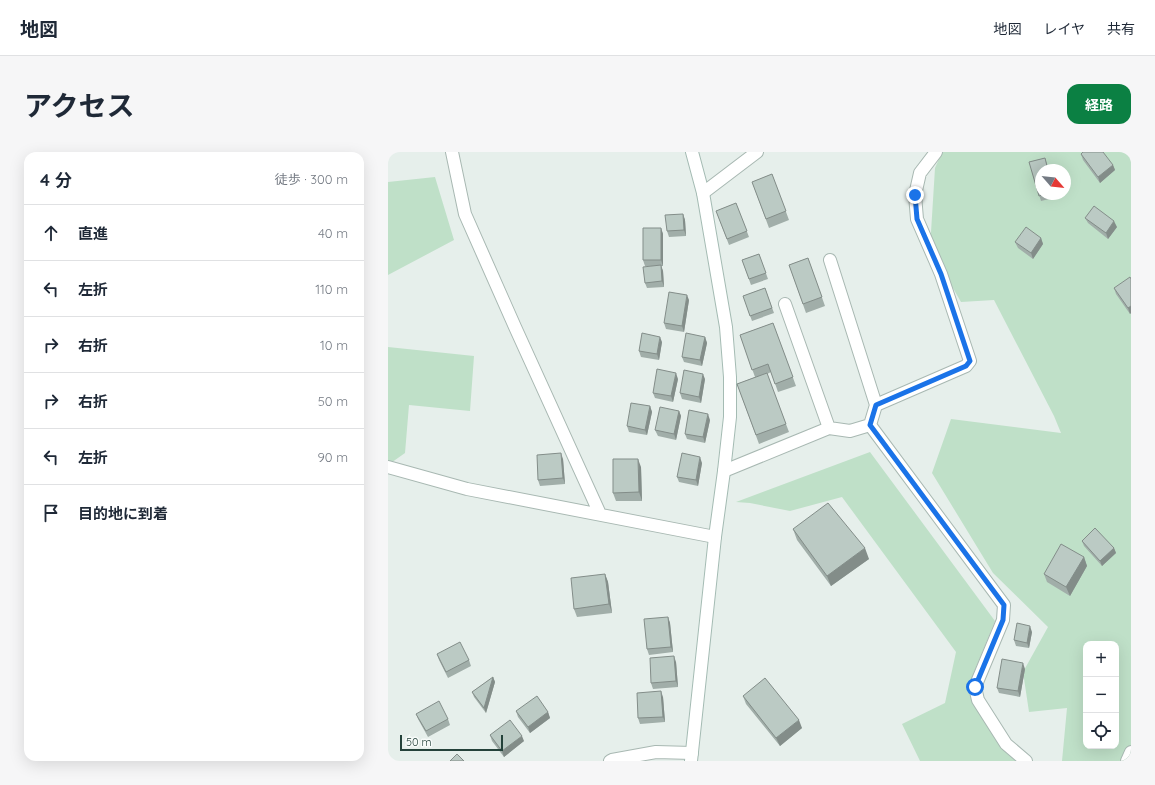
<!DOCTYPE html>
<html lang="ja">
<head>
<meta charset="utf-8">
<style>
	:root { --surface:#fff; --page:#f6f6f7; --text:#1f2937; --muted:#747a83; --line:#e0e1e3; --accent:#0b8043 }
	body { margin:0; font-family:Quicksand,"Noto Sans JP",sans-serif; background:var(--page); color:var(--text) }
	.controls { position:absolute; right:12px; bottom:12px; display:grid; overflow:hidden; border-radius:8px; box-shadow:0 4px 16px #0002 }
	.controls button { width:36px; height:36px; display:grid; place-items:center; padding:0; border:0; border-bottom:1px solid var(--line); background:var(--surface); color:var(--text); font:20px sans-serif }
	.compass { position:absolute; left:647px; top:12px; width:36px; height:36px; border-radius:50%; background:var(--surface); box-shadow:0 4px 16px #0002; rotate:118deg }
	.scale { position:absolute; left:12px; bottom:10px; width:103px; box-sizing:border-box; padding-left:4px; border:2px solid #24423a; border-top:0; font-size:11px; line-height:14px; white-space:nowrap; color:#24423a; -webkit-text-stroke:3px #f7fbf9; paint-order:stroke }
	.stop { position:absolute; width:12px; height:12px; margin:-9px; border:3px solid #1a73e8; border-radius:50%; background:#fff }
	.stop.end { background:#1a73e8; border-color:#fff; box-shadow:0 1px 4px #0008 }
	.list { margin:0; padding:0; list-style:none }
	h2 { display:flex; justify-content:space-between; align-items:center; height:52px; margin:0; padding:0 16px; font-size:17px }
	h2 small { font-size:13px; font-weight:400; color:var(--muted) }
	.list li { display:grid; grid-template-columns:26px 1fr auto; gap:12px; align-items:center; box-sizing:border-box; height:56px; padding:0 16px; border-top:1px solid var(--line) }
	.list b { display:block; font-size:15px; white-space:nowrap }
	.list em { font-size:13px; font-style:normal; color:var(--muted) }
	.icon { flex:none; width:22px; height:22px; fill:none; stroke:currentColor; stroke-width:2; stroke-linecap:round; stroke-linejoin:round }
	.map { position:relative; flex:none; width:743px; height:609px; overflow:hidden; border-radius:12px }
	header { display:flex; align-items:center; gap:24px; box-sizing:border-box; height:56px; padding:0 20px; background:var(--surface); border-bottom:1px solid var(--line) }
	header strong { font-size:19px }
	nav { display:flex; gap:22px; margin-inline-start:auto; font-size:14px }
	.intro { display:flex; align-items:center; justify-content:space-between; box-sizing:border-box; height:96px; padding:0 24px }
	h1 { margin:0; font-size:28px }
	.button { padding:10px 18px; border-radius:12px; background:var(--accent); color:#fff; font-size:14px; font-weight:700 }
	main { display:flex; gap:24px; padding:0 24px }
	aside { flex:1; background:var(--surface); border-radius:12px; box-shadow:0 4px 16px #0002 }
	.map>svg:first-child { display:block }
	.green { fill:#bfe0c8; fill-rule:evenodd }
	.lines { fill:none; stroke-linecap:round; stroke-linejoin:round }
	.street-casing { stroke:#a8b8b2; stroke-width:14 }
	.secondary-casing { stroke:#a4bbb3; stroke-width:14 }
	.street { stroke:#fff; stroke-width:12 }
	.secondary { stroke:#fff; stroke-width:12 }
	.wall { fill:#a1aea9 }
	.shaded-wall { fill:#838d89 }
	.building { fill:#bbcac4; stroke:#838d89 }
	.route { stroke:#1a73e8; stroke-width:5 }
</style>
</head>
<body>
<header>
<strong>地図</strong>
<nav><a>地図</a><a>レイヤ</a><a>共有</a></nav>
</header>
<div class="intro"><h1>アクセス</h1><a class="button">経路</a></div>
<main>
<aside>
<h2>4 分<small>徒歩 · 300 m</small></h2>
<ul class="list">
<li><svg class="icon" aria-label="ahead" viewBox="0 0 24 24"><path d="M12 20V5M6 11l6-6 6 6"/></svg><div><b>直進</b></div><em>40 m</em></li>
<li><svg class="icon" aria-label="left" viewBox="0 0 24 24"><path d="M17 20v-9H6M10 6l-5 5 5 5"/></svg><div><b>左折</b></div><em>110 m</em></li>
<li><svg class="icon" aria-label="right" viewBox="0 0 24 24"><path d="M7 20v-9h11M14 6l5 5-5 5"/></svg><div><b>右折</b></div><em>10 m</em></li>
<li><svg class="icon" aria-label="right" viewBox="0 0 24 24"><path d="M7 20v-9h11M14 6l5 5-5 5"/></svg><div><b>右折</b></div><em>50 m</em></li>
<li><svg class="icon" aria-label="left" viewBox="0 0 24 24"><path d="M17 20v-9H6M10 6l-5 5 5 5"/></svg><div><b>左折</b></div><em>90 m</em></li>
<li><svg class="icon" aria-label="arrive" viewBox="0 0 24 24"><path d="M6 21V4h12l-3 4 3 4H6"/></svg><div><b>目的地に到着</b></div></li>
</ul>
</aside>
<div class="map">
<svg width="743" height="609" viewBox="0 0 743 609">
	<rect width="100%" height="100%" fill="#e6efeb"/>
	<path class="green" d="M 554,0 L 743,0 L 743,609 L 674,609 L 679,556 L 641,560 L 635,520 L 660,475 L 605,421 L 544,321 L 563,267 L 673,281 L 666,264 L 606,148 L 573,150 L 542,96 L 547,16 ZM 653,18 L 677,18 L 677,42 L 653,42 ZM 698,492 L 728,492 L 728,594 L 698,594 Z
		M 47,25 L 66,88 L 0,123 L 0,30 Z
		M 0,195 L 86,204 L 82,259 L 21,253 L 17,301 L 0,313 Z
		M 482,300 L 607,469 L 584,525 L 618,592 L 638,609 L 532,609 L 514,572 L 557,551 L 568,500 L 454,345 L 402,359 L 362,351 L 348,350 Z"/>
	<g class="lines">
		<defs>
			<path id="street" d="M 64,0 L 77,62 L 127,175 L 212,362
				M 315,41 L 369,0
				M 442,108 L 488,253 L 578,214 L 582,209 L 553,122 L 529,67 L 527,43 L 532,21 L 548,0
				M 488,253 L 482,273 L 616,453 L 615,468 L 587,535 L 590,548 L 618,592 L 638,609
				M 441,276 L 462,279 L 482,273
				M 0,315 L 79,337 L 327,385
				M 336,319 L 441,276 L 397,152
				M 222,609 L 224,608 L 268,600 L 304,601
				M 739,609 L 743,600"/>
			<path id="secondary" d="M 303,609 L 327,385 L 336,319 L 342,265 L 342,225 L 338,175 L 315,41 L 304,0"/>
		</defs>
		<use href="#street" class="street-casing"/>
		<use href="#secondary" class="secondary-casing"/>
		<use href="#street" class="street"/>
		<use href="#secondary" class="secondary"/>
	</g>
	<path class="wall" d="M 693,2 L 725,13 L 727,18 L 712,31 L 695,8 Z
		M 657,6 L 661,18 L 653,18 L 653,42 L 668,42 L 669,45 L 653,49 L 641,10 Z
		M 384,22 L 401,68 L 381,76 L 364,30 Z
		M 348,51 L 361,85 L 341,93 L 328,59 Z
		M 295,62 L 297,68 L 298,84 L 281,85 L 279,79 Z
		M 697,66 L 729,75 L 720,87 L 700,71 Z
		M 273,76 L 275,82 L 275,114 L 273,114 L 275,119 L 276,135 L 259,136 L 257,131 L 264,114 L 257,114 L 255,108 Z
		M 653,86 L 655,92 L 645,107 L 630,96 L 627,90 Z
		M 371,102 L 380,127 L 363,133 L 354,108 Z
		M 420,106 L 437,154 L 418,161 L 401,113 Z
		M 743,127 L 743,161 L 742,162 L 728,142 L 726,136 Z
		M 377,136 L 386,161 L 364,169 L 355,144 Z
		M 301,148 L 296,180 L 278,177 L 276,171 Z
		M 385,171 L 408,234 L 390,240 L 383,220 L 379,222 L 401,280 L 371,292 L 349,232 L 367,225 L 352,183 Z
		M 317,185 L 319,191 L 314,214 L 296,210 L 294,205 Z
		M 274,190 L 271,208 L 253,205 L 251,199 Z
		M 290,227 L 285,250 L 267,246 L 265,241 Z
		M 317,227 L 313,251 L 294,247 L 292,241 Z
		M 262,254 L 264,260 L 259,283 L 241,280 L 239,274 Z
		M 291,259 L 293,264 L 288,288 L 270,284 L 267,278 Z
		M 322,268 L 317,291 L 299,287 L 297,282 Z
		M 175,307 L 177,332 L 152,334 L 150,328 Z
		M 314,311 L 310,334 L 291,330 L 289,325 Z
		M 253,315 L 254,349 L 228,349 L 225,341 Z
		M 405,377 L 481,407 L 443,434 L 409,388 Z
		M 694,389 L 726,396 L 728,401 L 714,414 L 696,394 Z
		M 696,405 L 699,414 L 682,444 L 659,430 L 656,422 Z
		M 217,422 L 220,430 L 224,461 L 189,465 L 186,457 Z
		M 280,465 L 282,471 L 285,500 L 261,503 L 259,497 Z
		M 644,480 L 641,496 L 628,494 L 626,488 Z
		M 49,502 L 81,508 L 83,514 L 60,526 L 51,508 Z
		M 288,510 L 290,535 L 265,537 L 263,531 Z
		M 637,517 L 632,545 L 611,541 L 609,536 Z
		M 105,525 L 107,530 L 98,561 L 86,545 L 84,540 Z
		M 355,544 L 414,576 L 392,594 L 358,552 Z
		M 275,545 L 277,570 L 252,572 L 250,566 Z
		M 128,559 L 160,560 L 162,566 L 142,581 L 130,565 Z
		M 28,562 L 60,567 L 62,573 L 40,585 L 30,567 Z
		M 102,583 L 136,589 L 116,605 L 104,589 Z"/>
	<path class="shaded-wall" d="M 725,13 L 727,18 L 712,31 L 710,25 Z
		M 295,62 L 297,68 L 298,84 L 296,78 Z
		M 726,69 L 729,75 L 720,87 L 718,81 Z
		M 273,76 L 275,82 L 275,114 L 273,108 Z
		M 653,86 L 655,92 L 645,107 L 643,101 Z
		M 273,113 L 275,119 L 276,135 L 274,129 Z
		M 299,143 L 301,148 L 296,180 L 294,174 Z
		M 743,154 L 743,161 L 742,162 L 740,156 Z
		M 272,185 L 274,190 L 271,208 L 269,202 Z
		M 317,185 L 319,191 L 314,214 L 312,208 Z
		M 288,221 L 290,227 L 285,250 L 283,244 Z
		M 315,222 L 317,227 L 313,251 L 311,245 Z
		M 262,254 L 264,260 L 259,283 L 257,278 Z
		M 291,259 L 293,264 L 288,288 L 286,282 Z
		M 320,262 L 322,268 L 317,291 L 315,285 Z
		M 173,301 L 175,307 L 177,332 L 175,326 Z
		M 312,305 L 314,311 L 310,334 L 308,328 Z
		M 250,307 L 253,315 L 254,349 L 251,340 Z
		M 477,396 L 481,407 L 443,434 L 439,424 Z
		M 726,396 L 728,401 L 714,414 L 712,409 Z
		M 696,405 L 699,414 L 682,444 L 678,435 Z
		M 217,422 L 220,430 L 224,461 L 221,452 Z
		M 280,465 L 282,471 L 285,500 L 283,495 Z
		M 642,474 L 644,480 L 641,496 L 639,491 Z
		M 286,504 L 288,510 L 290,535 L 288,529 Z
		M 635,511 L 637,517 L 632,545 L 630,539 Z
		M 105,525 L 107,530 L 98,561 L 96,556 Z
		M 273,539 L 275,545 L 277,570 L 275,565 Z
		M 160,560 L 162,566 L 142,581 L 140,575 Z
		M 411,568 L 414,576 L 392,594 L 388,586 Z
		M 134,584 L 136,589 L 116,605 L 114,599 Z"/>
	<path class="building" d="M 695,0 L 715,0 L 725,13 L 710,25 L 693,2 Z
		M 657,6 L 660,18 L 653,18 L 653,42 L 657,42 L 651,44 L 641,10 Z
		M 384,22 L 398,59 L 378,67 L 364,30 Z
		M 348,51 L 359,79 L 339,87 L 328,59 Z
		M 706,54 L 726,69 L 718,81 L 697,66 Z
		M 295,62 L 296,78 L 279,79 L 277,63 Z
		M 638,75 L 653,86 L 643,101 L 627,90 Z
		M 255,76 L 273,76 L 273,108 L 255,108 Z
		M 371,102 L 378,121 L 361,127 L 354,108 Z
		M 420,106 L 434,145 L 415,152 L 401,113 Z
		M 273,113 L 274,129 L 257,131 L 255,115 Z
		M 742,125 L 743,127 L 743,154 L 740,156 L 726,136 Z
		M 377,136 L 384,156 L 362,164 L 355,144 Z
		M 281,140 L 299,143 L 294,174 L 276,171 Z
		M 385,171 L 405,225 L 387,232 L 380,212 L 364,218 L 352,183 Z
		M 254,181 L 272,185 L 269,202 L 251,199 Z
		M 298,181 L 317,185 L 312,208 L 294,205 Z
		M 269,217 L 288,221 L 283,244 L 265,241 Z
		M 296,218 L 315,222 L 311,245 L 292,241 Z
		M 379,221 L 398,272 L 368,283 L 349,232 Z
		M 243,251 L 262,254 L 257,278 L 239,274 Z
		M 272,255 L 291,259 L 286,282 L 267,278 Z
		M 301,258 L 320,262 L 315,285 L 297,282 Z
		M 173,301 L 175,326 L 150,328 L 149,303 Z
		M 294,301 L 312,305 L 308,328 L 289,325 Z
		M 225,307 L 250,307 L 251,340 L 225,341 Z
		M 440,351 L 477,396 L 439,424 L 405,377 Z
		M 707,376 L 726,396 L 712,409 L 694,389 Z
		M 673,392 L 696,405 L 678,435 L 656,422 Z
		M 217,422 L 221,452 L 186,457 L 183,426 Z
		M 280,465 L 283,495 L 259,497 L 256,467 Z
		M 629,471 L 642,474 L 639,491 L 626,488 Z
		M 72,490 L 81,508 L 58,520 L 49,502 Z
		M 286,504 L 288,529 L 263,531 L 262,506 Z
		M 614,507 L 635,511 L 630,539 L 609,536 Z
		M 105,525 L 96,556 L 84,540 Z
		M 377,526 L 411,568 L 388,586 L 355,544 Z
		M 273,539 L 275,565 L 250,566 L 249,541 Z
		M 149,544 L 160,560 L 140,575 L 128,559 Z
		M 51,549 L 60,567 L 38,579 L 28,562 Z
		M 122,568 L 134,584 L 114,599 L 102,583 Z
		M 69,602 L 76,609 L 62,609 Z"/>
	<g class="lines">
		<path class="route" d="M 527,43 L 529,67 L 553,122 L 582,209 L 578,214 L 488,253 L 482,273 L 616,453 L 615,468 L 587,535"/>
	</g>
</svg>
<div class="controls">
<button>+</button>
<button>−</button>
<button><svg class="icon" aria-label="locate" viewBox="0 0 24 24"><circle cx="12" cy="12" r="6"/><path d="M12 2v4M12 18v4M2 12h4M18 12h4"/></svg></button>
</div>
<svg class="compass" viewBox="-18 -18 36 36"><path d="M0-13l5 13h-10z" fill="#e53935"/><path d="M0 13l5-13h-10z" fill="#747a83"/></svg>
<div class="scale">50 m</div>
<div class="stop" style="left:587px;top:535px"></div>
<div class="stop end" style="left:527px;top:43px"></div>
</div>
</main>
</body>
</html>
